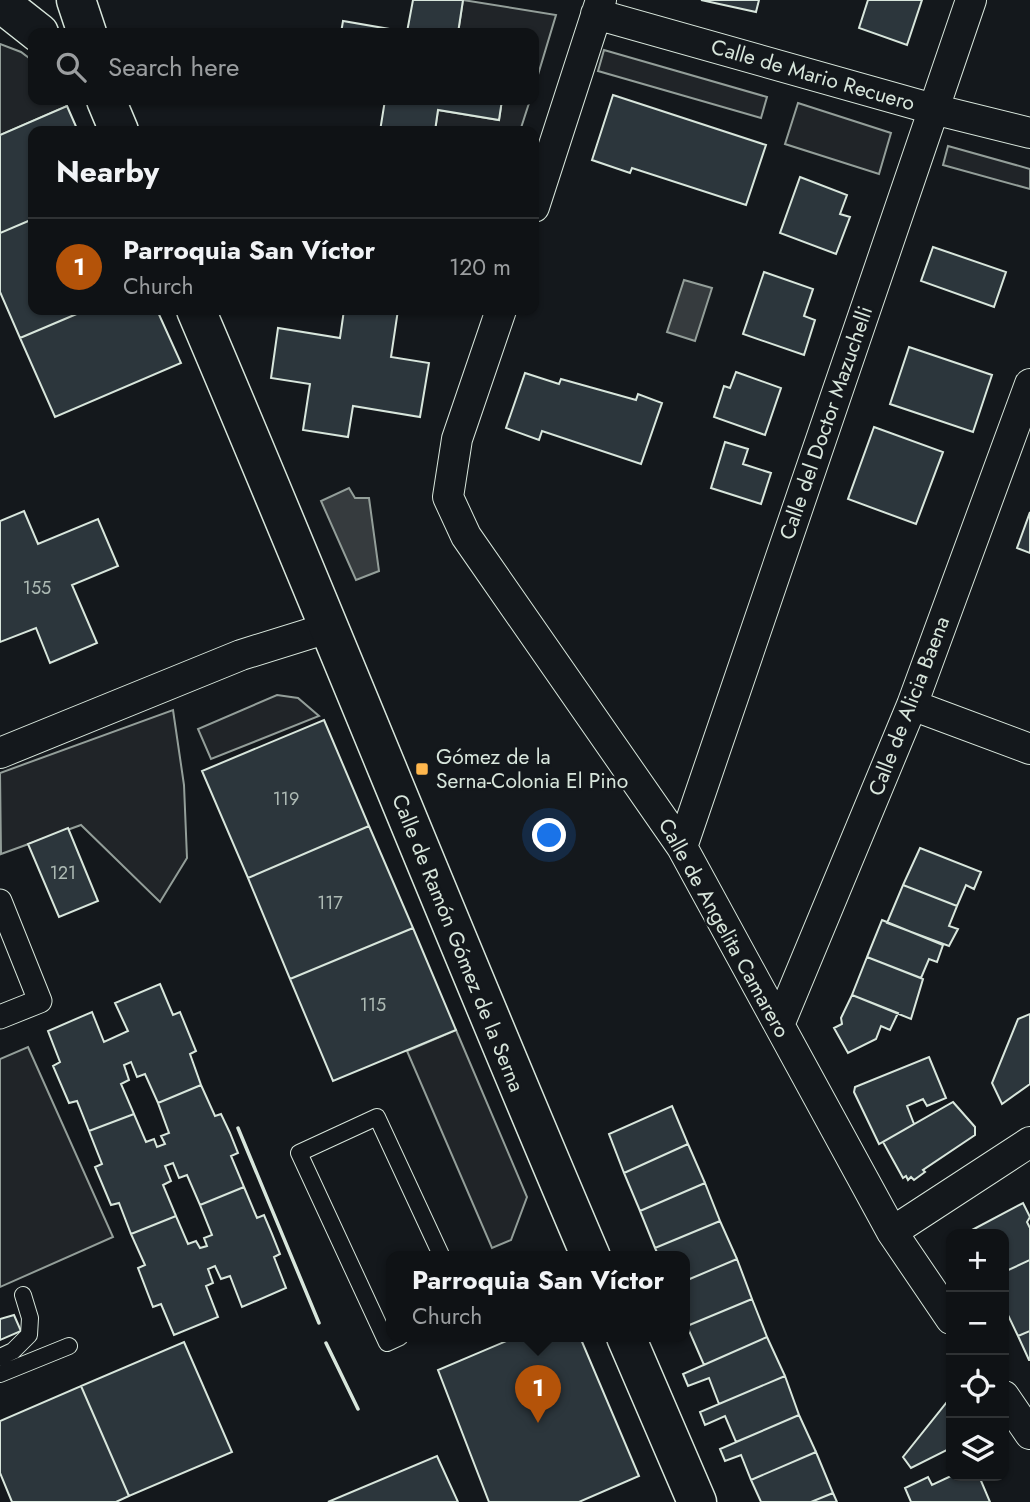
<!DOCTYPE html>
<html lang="en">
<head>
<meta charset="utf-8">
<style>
	:root { --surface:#0f1215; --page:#181b1e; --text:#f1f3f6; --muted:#9b9ea0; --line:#2f3234; --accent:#b45309 }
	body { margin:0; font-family:Jost,sans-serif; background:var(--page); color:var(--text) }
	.controls { position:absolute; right:21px; bottom:21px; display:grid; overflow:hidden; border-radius:14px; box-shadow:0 2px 5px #0004 }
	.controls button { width:63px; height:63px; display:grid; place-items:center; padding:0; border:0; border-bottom:2px solid var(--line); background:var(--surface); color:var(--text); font:35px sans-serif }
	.you { position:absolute; left:550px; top:836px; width:24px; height:24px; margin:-18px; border:5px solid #fff; border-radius:50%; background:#1a73e8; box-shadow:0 0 0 10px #1a73e833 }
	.badge { display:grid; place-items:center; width:46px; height:46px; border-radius:50%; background:var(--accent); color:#fff; font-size:23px; font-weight:700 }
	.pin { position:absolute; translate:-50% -58px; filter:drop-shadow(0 2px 4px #0008) }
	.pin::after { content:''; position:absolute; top:37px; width:24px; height:21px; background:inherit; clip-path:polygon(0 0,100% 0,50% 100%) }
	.popup { position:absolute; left:386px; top:1251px; width:304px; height:91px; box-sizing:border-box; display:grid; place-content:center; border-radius:14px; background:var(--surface); filter:drop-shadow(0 2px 5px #0005); font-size:23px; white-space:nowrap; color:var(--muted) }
	.popup b { font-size:26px; color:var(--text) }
	.popup::after { content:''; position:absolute; left:50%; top:100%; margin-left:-14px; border:14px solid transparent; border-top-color:var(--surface) }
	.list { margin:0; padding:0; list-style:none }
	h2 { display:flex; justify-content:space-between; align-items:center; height:91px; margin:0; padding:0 28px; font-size:30px }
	h2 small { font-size:23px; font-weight:400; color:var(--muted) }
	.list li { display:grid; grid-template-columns:46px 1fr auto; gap:21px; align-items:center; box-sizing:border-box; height:98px; padding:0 28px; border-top:2px solid var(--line) }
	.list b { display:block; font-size:26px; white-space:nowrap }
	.list p { margin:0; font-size:23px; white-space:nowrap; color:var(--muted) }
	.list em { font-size:23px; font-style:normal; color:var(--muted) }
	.icon { flex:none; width:38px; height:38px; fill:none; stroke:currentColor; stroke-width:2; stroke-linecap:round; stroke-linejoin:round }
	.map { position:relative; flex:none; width:1030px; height:1502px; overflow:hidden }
	.search { position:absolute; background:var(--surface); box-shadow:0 2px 5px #0004; left:28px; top:28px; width:511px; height:77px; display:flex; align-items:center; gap:18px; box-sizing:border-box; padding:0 24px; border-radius:14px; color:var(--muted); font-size:26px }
	.panel { position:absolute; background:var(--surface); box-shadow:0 2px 5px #0004; left:28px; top:126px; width:511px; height:189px; border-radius:14px }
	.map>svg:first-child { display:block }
	.green { fill:#202428; stroke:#939e99; stroke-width:2 }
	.water { fill:#363b3e; stroke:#939e99; stroke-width:2 }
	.building { fill:#2c363c; stroke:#d8e6dc; stroke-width:2 }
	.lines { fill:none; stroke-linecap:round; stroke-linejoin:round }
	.service-casing { stroke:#d8e6dc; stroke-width:18 }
	.pedestrian-casing { stroke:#d8e6dc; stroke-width:25 }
	.minor-casing { stroke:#d8e6dc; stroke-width:32 }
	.tertiary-casing { stroke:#d8e6dc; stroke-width:41 }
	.service { stroke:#14181c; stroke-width:16 }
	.pedestrian { stroke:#14181c; stroke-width:23 }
	.minor { stroke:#14181c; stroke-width:30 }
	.tertiary { stroke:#14181c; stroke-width:38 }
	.wall { stroke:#d8e6dc; stroke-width:3.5 }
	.poi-dot { fill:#ffb74d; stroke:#14181c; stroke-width:2.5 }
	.labels { text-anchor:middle; stroke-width:5; stroke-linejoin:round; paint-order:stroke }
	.number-label { font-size:18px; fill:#adbab4 }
	.street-label { font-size:21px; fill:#d8e6dc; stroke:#14181c }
	.poi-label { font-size:21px; fill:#d8e6dc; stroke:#14181c; text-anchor:start }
</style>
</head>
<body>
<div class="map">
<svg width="1030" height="1502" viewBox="0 0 1030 1502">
	<rect width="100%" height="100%" fill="#14181c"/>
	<path class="green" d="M 463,0 L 556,15 L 534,88 L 534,33 L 458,33 Z
		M 0,44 L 21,52 L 33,61 L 33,100 L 64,100 L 67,106 L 0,135 Z
		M 604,50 L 767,97 L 761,118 L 598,71 Z
		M 502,100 L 530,100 L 520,131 L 435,131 L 438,110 L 499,120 Z
		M 798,103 L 891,133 L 879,174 L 785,144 Z
		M 948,146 L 1030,169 L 1030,189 L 943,165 Z
		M 277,695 L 298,698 L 319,716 L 211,759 L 198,729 Z
		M 173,710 L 184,785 L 187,858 L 160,902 L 81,825 L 1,854 L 0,773 Z
		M 456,1030 L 527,1197 L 511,1240 L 492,1248 L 407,1051 Z
		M 28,1047 L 113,1237 L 0,1287 L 0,1059 Z"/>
	<path class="water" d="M 684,280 L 712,288 L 695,341 L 667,332 Z
		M 349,488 L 355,498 L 369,498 L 379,571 L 356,580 L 321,501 Z"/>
	<path class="building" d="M 413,0 L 463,0 L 458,33 L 341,33 L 343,21 L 407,32 Z
		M 701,0 L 759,0 L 756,12 Z
		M 868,0 L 922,0 L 907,45 L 859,28 Z
		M 613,95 L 766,145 L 746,205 L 632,168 L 630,173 L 592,160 Z
		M 385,100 L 502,100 L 499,120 L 438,110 L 435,131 L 380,131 Z
		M 67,106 L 78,131 L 33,131 L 33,219 L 0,233 L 0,135 Z
		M 800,177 L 847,195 L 840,214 L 850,217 L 836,254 L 780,233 Z
		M 33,219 L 33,310 L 86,310 L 20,338 L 0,292 L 0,233 Z
		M 933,247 L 1006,272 L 994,307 L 921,281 Z
		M 764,272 L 813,289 L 804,316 L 815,320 L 804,355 L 743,334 Z
		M 86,310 L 157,310 L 181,363 L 55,417 L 20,338 Z
		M 344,310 L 398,310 L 391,357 L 429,363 L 420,417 L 353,406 L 348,437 L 303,430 L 310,384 L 271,378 L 278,328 L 340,338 Z
		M 909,347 L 992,375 L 973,432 L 890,404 Z
		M 736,372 L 781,388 L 765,435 L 714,417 L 724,386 L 730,388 Z
		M 525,373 L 559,384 L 561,379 L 636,400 L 638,394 L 662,403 L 641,464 L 542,431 L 539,440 L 506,428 Z
		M 874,427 L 943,452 L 916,524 L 848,499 Z
		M 725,442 L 748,449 L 743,464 L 771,473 L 761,504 L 711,488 Z
		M 24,511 L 38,544 L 98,519 L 118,566 L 72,585 L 97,643 L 50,663 L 36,628 L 0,642 L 0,521 Z
		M 1030,512 L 1030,553 L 1017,548 Z
		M 324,720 L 369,826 L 248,878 L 202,771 Z
		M 369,826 L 413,928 L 290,979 L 248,878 Z
		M 68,828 L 98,901 L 59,917 L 28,844 Z
		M 920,848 L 981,872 L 974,889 L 966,885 L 957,906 L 903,885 Z
		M 903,885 L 957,906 L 949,926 L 958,929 L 949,946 L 887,923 Z
		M 882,920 L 943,945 L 937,962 L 929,959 L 921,978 L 867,957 Z
		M 413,928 L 456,1030 L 333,1081 L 290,979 Z
		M 867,957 L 923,979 L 911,1019 L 852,995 Z
		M 160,984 L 173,1015 L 180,1012 L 196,1051 L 190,1054 L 201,1085 L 158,1103 L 145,1074 L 137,1077 L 131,1062 L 124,1065 L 129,1080 L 121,1084 L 134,1114 L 89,1131 L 77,1101 L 69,1103 L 53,1066 L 60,1062 L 48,1031 L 92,1012 L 104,1042 L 128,1031 L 115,1003 Z
		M 852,995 L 898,1013 L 890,1030 L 881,1026 L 876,1039 L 848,1053 L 834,1028 L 842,1024 L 841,1018 Z
		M 1030,1014 L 1030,1084 L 1002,1104 L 992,1083 L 1018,1019 Z
		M 929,1057 L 946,1098 L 927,1106 L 923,1099 L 907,1106 L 914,1124 L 879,1144 L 854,1092 L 855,1087 Z
		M 201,1085 L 215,1116 L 221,1114 L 230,1133 L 238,1153 L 231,1156 L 244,1187 L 200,1205 L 187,1175 L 179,1178 L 173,1163 L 165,1166 L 171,1181 L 163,1185 L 176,1216 L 131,1234 L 119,1203 L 111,1205 L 95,1167 L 102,1164 L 89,1131 L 134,1114 L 146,1142 L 154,1139 L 157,1147 L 165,1144 L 161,1136 L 169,1133 L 158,1103 Z
		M 953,1102 L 975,1127 L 975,1135 L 923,1170 L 925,1172 L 914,1180 L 911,1177 L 908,1180 L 906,1176 L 903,1178 L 883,1142 Z
		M 672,1106 L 688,1144 L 624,1173 L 609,1134 Z
		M 688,1144 L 705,1183 L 640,1211 L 624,1173 Z
		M 705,1183 L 720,1221 L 655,1248 L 640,1211 Z
		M 244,1187 L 257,1218 L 264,1215 L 272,1234 L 280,1254 L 274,1257 L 286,1288 L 242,1307 L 230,1276 L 221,1279 L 215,1266 L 208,1269 L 213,1283 L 206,1286 L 218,1317 L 174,1335 L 161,1304 L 153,1307 L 138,1268 L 145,1265 L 131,1234 L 176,1216 L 188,1244 L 196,1241 L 200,1248 L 207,1246 L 204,1238 L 212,1235 L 200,1205 Z
		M 1023,1203 L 1030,1217 L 1027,1222 L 1030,1228 L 1030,1260 L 1004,1272 L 1004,1234 L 974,1234 L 972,1230 Z
		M 720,1221 L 737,1259 L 685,1281 L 685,1257 L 659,1257 L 655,1248 Z
		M 737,1259 L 752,1299 L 687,1326 L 685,1281 Z
		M 1030,1260 L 1030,1331 L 1018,1336 L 1007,1313 L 1004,1316 L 1004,1272 Z
		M 752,1299 L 767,1337 L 704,1365 L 687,1326 Z
		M 14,1315 L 21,1331 L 0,1340 L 0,1319 Z
		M 1030,1331 L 1030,1360 L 1029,1360 L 1018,1336 Z
		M 516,1337 L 580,1337 L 639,1476 L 579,1502 L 489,1502 L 438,1370 Z
		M 767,1337 L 785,1376 L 719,1404 L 709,1378 L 688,1386 L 683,1374 Z
		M 184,1342 L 232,1452 L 129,1496 L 81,1386 Z
		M 785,1376 L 799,1415 L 736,1442 L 725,1416 L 705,1425 L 700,1412 Z
		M 81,1386 L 129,1496 L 116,1502 L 12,1502 L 0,1473 L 0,1421 Z
		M 947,1402 L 951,1408 L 951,1448 L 911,1468 L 903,1457 Z
		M 799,1415 L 816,1452 L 751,1480 L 741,1455 L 725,1461 L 720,1449 Z
		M 816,1452 L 833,1493 L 811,1502 L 761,1502 L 751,1480 Z
		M 437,1456 L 458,1502 L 328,1502 Z
		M 951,1476 L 979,1476 L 990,1502 L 911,1502 L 905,1488 L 928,1477 L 932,1485 Z
		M 833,1493 L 837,1502 L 811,1502 Z"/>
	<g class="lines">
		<defs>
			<path id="service" d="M 400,1337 L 387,1343 L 299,1153 L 377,1117 L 442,1257
				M 0,1357 L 13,1351 L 29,1335 L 30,1318 L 23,1295
				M 0,1374 L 69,1346"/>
			<path id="pedestrian" d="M 0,901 L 40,1001 L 0,1017"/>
			<path id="minor" d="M 596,14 L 933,109 L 1030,133
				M 534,207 L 601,0
				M 501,310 L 457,439 L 448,497 L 466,536 L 682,847 L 892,1232 L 951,1319
				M 912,705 L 1030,749
				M 0,753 L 241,655 L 331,627
				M 682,847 L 971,0
				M 779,1025 L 912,705 L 1030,384
				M 892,1232 L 1030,1142
				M 1004,1396 L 1030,1434"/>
			<path id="tertiary" d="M 2,0 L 6,7 L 39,33
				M 76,0 L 87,33
				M 106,100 L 119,131
				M 196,310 C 330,624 456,942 591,1257
				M 626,1337 L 697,1502"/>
		</defs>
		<use href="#service" class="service-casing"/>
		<use href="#pedestrian" class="pedestrian-casing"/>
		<use href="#minor" class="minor-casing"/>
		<use href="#tertiary" class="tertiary-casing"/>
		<use href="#service" class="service"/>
		<use href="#pedestrian" class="pedestrian"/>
		<use href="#minor" class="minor"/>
		<use href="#tertiary" class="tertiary"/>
		<path class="wall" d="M 238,1128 L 319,1323
			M 326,1343 L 358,1409"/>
	</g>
	<rect class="poi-dot" x="415" y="762" width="14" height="14" rx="3.5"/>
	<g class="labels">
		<g class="number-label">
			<text x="37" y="594">155</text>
			<text x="286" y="805">119</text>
			<text x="63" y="879">121</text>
			<text x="330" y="909">117</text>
			<text x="373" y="1011">115</text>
		</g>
		<g class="street-label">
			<text transform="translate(813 75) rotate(16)" y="7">Calle de Mario Recuero</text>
			<text transform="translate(826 423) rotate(-71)" y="7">Calle del Doctor Mazuchelli</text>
			<text transform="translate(909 706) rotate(-69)" y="7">Calle de Alicia Baena</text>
			<text transform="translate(724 928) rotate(61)" y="7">Calle de Angelita Camarero</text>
			<text transform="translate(458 943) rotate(68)" y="7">Calle de Ramón Gómez de la Serna</text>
		</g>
		<g class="poi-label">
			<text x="436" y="764">Gómez de la<tspan x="436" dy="24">Serna-Colonia El Pino</tspan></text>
		</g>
	</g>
</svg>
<div class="controls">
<button>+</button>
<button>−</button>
<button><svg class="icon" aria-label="locate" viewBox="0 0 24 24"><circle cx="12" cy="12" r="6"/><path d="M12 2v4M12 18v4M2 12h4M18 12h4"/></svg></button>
<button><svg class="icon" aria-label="layers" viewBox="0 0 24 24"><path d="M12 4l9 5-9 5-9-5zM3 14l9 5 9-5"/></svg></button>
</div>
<div class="you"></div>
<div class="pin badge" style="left:538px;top:1423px">1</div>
<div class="popup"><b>Parroquia San Víctor</b>Church</div>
<div class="search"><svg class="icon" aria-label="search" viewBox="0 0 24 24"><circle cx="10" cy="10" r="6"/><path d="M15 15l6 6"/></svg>Search here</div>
<section class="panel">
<h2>Nearby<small></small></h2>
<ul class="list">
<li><span class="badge">1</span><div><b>Parroquia San Víctor</b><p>Church</p></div><em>120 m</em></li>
</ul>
</section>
</div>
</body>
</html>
